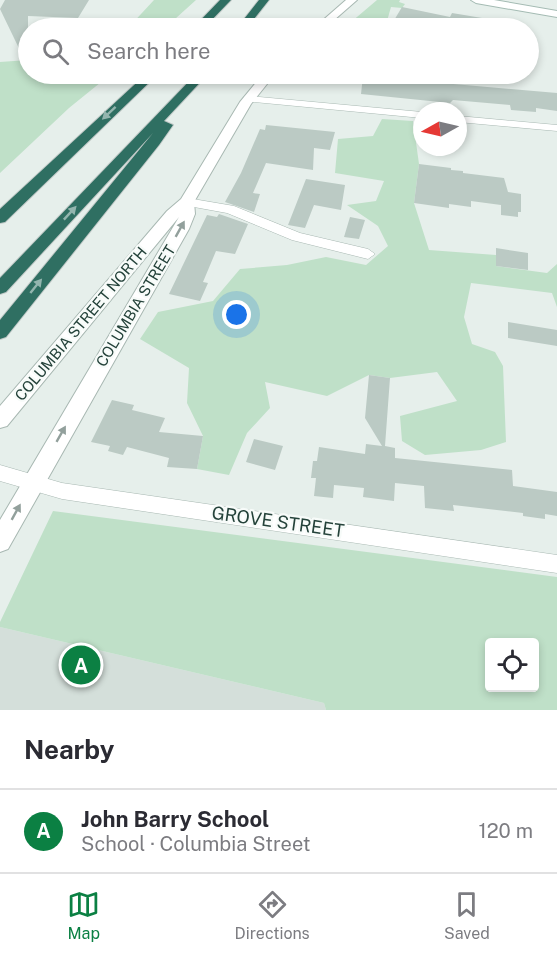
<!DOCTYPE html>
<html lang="en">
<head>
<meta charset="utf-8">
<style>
	:root { --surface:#fff; --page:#f7f7f7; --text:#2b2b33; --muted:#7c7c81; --line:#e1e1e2; --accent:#0b8043 }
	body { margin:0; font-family:"Public Sans",sans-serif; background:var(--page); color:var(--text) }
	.controls { position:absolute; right:18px; bottom:18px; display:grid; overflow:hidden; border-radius:6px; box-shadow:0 3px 9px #0003 }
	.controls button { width:54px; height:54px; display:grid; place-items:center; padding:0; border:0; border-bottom:2px solid var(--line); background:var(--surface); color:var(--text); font:30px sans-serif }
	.compass { position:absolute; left:413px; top:102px; width:54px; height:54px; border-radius:50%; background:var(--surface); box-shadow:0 3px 9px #0003; rotate:262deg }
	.you { position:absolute; left:237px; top:315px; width:21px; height:21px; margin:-15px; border:4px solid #fff; border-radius:50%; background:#1a73e8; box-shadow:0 0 0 9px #1a73e833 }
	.badge { display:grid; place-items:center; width:39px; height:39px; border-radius:50%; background:var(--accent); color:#fff; font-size:20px; font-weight:700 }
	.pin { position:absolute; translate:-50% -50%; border:3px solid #fff; box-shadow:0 2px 6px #0006 }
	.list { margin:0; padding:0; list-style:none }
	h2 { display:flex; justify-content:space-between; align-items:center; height:78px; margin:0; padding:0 24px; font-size:26px }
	h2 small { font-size:20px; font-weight:400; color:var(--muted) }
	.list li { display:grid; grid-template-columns:39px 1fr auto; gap:18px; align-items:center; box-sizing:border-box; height:84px; padding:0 24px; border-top:2px solid var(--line) }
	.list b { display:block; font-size:22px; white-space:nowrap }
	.list p { margin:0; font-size:20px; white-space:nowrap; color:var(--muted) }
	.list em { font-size:20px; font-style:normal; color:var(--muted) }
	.icon { flex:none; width:33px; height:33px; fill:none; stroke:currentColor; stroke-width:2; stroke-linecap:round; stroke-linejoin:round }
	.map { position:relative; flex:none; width:557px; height:710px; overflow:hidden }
	.search { position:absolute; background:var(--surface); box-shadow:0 3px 9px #0003; left:18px; right:18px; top:18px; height:66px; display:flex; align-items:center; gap:15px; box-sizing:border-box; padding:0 21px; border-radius:33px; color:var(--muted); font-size:22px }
	.sheet { height:162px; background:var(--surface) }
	nav { display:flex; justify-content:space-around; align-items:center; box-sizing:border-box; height:84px; border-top:2px solid var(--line); background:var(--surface); font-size:16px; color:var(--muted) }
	nav a { display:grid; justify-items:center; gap:3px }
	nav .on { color:var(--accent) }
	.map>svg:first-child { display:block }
	.built { fill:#d4dfda }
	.green { fill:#bfe0c8; fill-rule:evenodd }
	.building { fill:#bbcac4 }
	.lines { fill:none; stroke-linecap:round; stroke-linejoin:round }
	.minor-casing { stroke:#a8b8b2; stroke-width:1 }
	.tertiary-casing { stroke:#a8b8b2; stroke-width:2 }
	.secondary-casing { stroke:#a4bbb3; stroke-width:2 }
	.motorway-casing { stroke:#c2cac8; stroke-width:2 }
	.minor { fill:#fff; fill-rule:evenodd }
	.tertiary { fill:#fff; fill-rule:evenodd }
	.secondary { fill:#fff; fill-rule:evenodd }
	.motorway { fill:#2f6f62; fill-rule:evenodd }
	.oneway { fill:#93b5ae }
	.oneway2 { fill:#92a09c }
	.labels { text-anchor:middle; stroke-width:4.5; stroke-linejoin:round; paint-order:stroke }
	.street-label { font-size:15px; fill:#24423a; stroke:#f7fbf9 }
	.near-street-label { font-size:18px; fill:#24423a; stroke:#f7fbf9 }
</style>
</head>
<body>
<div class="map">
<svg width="557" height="710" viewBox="0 0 557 710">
	<rect width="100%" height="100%" fill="#e6efeb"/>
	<path class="built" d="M 0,627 L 324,703 L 326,710 L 0,710 Z"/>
	<path class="green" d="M 154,0 L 196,0 L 165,28 L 128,28 Z
		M 377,0 L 400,0 L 399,2 L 405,4 L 402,8 L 391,7 L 387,21 L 394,24 L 392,28 L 344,28 Z
		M 28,60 L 28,74 L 111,74 L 69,108 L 0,173 L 0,62 Z
		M 382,119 L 413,121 L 419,164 L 414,203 L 429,250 L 496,255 L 496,266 L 547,273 L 557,264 L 557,307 L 552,293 L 471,283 L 464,317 L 472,344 L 495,352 L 503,366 L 506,442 L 481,450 L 425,455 L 402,441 L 400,416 L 457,401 L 437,372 L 390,378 L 369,375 L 327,396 L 265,382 L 270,408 L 247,433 L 229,475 L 197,469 L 203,436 L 187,403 L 189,368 L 140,339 L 158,312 L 213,301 L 240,269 L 287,265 L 326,257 L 366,265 L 388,246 L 378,226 L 347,205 L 376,201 L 384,181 L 335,173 L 338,139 L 373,136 Z
		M 53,511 L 557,577 L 557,710 L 326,710 L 324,703 L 0,627 L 0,622 ZM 534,642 L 534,688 L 490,688 L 490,642 Z"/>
	<path class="building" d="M 5,0 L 89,0 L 78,18 L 28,16 L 28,67 L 0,9 Z
		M 402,7 L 450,17 L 452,13 L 494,20 L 493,28 L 392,28 L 395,22 L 393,22 Z
		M 363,76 L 557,93 L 557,111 L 536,108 L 536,112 L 511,110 L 510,105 L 453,100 L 450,103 L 361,94 Z
		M 266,125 L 335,132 L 330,150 L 314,148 L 313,170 L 266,163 L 253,193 L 260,194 L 254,212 L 225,202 L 241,173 L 260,129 L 265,130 Z
		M 419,164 L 451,168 L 451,170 L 463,171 L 463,173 L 504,178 L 508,192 L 521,194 L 521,212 L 518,212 L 518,217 L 501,215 L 501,205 L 471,201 L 471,207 L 449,204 L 449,208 L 414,203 Z
		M 306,179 L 345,185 L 341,210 L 314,205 L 305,228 L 288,225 Z
		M 219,214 L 248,224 L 235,254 L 216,251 L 203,282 L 208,283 L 200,301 L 169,294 L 207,215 L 217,217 Z
		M 350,217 L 365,220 L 359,239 L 344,237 Z
		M 496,248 L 528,253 L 528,270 L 496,266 Z
		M 508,322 L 557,330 L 557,346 L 508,338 Z
		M 369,375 L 390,378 L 385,446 L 395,448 L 395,458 L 512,470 L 513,486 L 557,492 L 557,516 L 545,514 L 545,519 L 523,516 L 523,513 L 453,505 L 454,511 L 425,508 L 424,486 L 395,483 L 394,501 L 363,497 L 364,488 L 334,485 L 333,498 L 314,496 L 316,478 L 311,478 L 313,461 L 317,461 L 319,447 L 365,454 L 366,444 L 382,446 L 365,418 Z
		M 112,400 L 134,405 L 132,410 L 165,418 L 159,432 L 203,436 L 197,469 L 167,467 L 169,458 L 127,447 L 123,455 L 108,451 L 110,446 L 91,442 Z
		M 254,439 L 283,446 L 275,470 L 246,462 Z"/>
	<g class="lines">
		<defs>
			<path id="minor" d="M 248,96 L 422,112 L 422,118 L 244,101 L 244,97 Z
				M 458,116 L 557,125 L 557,131 L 458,122 Z
				M 187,198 L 234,206 L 300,233 L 368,249 L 375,254 L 368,259 L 292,240 L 227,213 L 183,205 L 183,199 Z
				M 0,465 L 62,483 L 557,555 L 557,573 L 62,499 L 0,481 Z"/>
			<path id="tertiary" d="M 346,0 L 357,0 L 325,28 L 314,28 Z
				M 263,74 L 275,74 L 251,104 L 194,202 L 195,214 L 189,229 L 8,549 L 0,552 L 0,520 L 179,217 L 7,426 L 0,428 L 0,406 L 167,211 L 181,199 L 240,102 Z"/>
			<path id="secondary" d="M 471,0 L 494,0 L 557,11 L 557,17 L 476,3 Z"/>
			<path id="motorway" d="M 220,0 L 231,0 L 204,28 L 193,28 Z
				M 259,0 L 269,0 L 247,28 L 237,28 Z
				M 146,74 L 158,74 L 5,222 L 0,223 L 0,209 Z
				M 196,74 L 208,74 L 164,121 L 173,125 L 159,145 L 6,337 L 0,339 L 0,320 L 153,133 L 6,292 L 0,294 L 0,278 Z"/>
		</defs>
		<use href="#minor" class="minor-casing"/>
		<use href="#tertiary" class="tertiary-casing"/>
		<use href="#secondary" class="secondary-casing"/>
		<use href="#motorway" class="motorway-casing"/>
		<use href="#minor" class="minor"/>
		<use href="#tertiary" class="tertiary"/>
		<use href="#secondary" class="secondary"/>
		<use href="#motorway" class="motorway"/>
	</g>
	<defs><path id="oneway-solid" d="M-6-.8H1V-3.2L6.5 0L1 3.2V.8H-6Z" transform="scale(1.5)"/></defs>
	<g class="oneway">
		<use href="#oneway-solid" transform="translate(109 113) rotate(137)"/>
		<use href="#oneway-solid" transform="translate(70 213) rotate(-47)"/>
		<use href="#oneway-solid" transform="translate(36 286) rotate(-51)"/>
	</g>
	<g class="oneway2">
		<use href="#oneway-solid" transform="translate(180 229) rotate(-61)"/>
		<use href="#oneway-solid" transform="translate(61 434) rotate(-60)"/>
		<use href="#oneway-solid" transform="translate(16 512) rotate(-61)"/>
	</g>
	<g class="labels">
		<g class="street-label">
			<text transform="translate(136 306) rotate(-59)" y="5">COLUMBIA STREET</text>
			<text transform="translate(81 324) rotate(-50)" y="5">COLUMBIA STREET NORTH</text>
		</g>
		<g class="near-street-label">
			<text transform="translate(278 522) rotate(8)" y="6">GROVE STREET</text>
		</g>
	</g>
</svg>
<div class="controls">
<button><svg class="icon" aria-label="locate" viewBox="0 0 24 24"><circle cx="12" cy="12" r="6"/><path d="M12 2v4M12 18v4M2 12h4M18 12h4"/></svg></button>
</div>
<svg class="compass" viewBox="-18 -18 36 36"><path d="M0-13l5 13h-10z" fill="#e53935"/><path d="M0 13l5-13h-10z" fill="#7c7c81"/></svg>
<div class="you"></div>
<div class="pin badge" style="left:81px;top:665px">A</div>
<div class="search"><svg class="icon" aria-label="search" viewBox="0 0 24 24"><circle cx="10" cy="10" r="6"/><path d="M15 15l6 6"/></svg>Search here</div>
</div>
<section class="sheet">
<h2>Nearby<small></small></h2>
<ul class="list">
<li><span class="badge">A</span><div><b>John Barry School</b><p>School · Columbia Street</p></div><em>120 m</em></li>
</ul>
</section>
<nav>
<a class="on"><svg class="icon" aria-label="map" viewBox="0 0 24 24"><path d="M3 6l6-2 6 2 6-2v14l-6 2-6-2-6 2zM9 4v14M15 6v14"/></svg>Map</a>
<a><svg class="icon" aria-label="directions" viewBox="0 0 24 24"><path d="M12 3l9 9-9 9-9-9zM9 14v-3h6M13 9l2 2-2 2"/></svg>Directions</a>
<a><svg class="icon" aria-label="saved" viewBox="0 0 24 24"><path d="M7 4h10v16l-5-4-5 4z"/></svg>Saved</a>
</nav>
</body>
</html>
